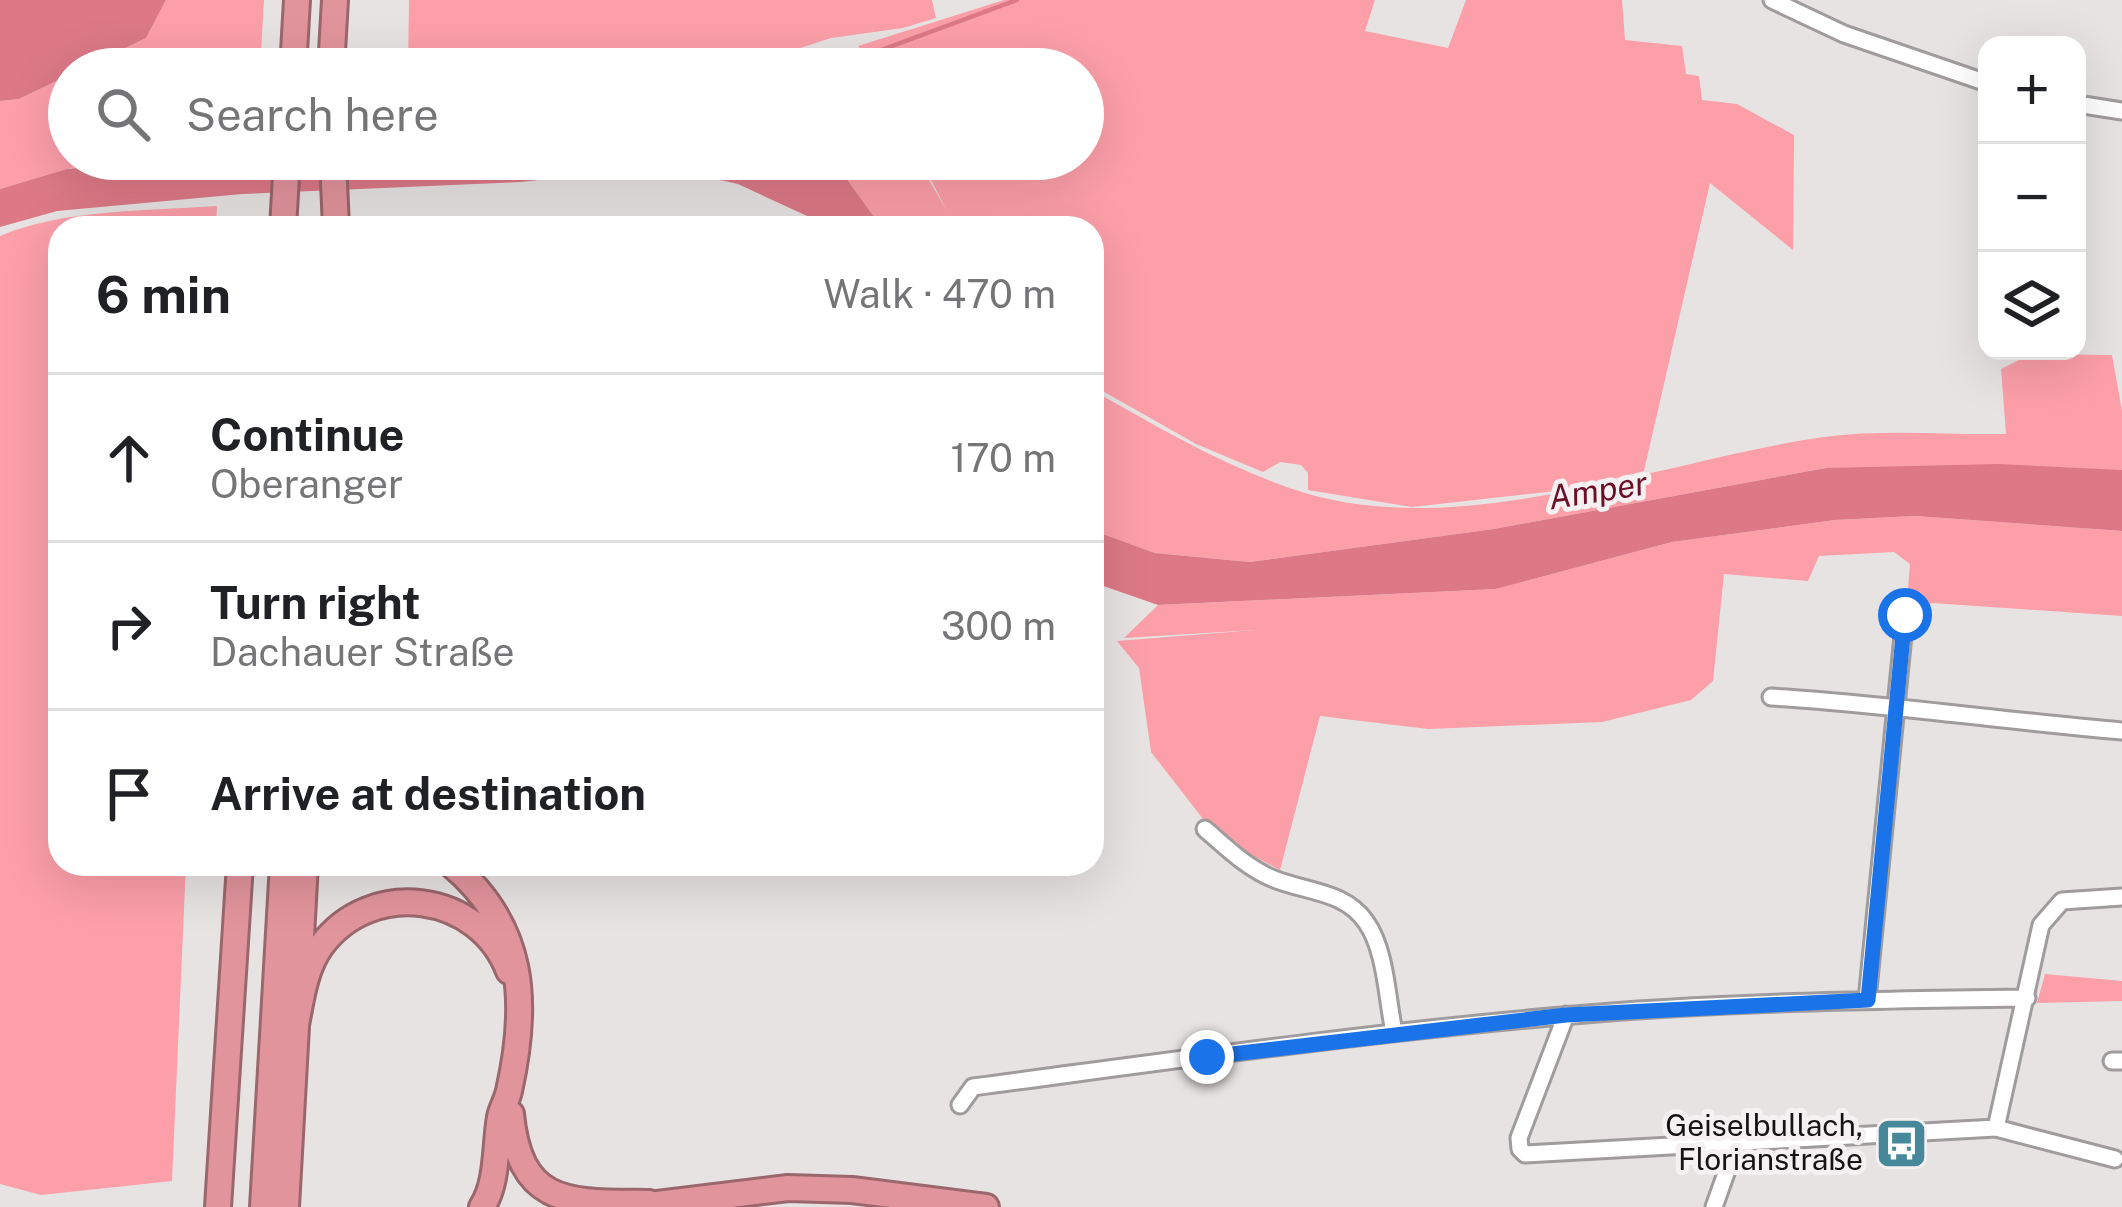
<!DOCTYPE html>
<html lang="en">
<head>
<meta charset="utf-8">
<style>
	:root { --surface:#fff; --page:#f2f2f2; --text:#202124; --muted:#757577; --line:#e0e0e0 }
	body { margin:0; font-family:"Public Sans",sans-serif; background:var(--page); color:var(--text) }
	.controls { position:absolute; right:36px; top:36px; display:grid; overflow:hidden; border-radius:24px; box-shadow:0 12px 48px #0002 }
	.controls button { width:108px; height:108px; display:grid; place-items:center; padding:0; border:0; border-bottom:3px solid var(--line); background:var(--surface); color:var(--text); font:60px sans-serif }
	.stop { position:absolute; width:36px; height:36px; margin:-27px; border:9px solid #1a73e8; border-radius:50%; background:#fff }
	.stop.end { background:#1a73e8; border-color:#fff; box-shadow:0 3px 12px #0008 }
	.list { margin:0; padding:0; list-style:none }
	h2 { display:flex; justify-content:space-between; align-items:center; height:156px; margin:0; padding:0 48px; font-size:51px }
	h2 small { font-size:39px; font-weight:400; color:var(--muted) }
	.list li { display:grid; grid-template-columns:78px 1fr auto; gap:36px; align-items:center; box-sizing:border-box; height:168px; padding:0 48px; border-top:3px solid var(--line) }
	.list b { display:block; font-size:45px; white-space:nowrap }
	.list p { margin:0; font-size:39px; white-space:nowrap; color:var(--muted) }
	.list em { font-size:39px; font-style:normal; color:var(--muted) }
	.icon { flex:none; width:66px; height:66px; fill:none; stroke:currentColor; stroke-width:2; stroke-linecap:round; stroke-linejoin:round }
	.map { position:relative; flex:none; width:2122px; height:1207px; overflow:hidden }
	.search { position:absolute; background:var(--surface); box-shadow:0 12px 48px #0002; left:48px; top:48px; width:1056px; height:132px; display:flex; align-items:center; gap:30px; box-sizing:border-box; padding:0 42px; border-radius:66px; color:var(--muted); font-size:45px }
	.panel { position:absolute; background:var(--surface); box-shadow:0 12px 48px #0002; left:48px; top:216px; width:1056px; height:660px; border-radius:36px }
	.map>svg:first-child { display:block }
	.green { fill:#fc9fa9 }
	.water { fill:#dd7987 }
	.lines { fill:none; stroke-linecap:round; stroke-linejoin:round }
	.stream { stroke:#dd7987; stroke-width:4.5 }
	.minor-casing { stroke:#a09b9c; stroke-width:21 }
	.highway-casing { stroke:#9a676c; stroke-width:30 }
	.minor { stroke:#fff; stroke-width:15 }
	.highway { stroke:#e2949c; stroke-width:24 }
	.route { stroke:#1a73e8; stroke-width:15 }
	.labels { text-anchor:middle; stroke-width:10; stroke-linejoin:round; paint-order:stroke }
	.poi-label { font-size:30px; fill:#151414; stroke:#f5f0f1; text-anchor:end }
	.water-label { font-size:33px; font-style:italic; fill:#6b1028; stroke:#f5f0f1 }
</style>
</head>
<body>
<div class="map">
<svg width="2122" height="1207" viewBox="0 0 2122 1207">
	<rect width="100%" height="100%" fill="#e8e3e3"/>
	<path class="green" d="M 166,0 L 264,0 L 260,69 L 82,69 L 146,38 Z
		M 409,0 L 932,0 L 936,18 L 903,28 L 831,38 L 736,69 L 408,69 Z
		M 1004,0 L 1375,0 L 1365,31 L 1448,48 L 1466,0 L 1622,0 L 1625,40 L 1682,46 L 1686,74 L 1699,76 L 1702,100 L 1737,104 L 1794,135 L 1793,250 L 1710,183 L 1644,471 L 1574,489 L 1412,507 L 1308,490 L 1308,473 L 1301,465 L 1280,462 L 1263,472 L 1196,444 L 1092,385 L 1092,228 L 962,228 L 954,219 L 959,228 L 882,228 L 836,164 L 824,159 L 917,159 L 947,211 L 920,159 L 1083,159 L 1083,69 L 877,69 L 858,46 Z
		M 69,75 L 69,159 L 161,159 L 71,168 L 0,189 L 0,101 L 19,99 Z
		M 217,206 L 216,228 L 60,228 L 60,864 L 186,864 L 172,1181 L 41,1195 L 0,1184 L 0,236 C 62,209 150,211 217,206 Z
		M 2031,354 L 2112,355 L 2122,411 L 2122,470 L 1826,468 L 1494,529 L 1250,562 L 1155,553 L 1092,530 L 1092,390 C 1160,428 1230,470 1305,493 C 1466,541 1663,460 1824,437 C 1883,429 1947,435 2006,434 L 2001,369 Z
		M 1915,516 L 2122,531 L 2122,616 L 1932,603 L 1916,611 L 1908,588 L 1910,564 L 1894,552 L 1819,556 L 1808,581 L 1724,574 L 1713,681 L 1691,700 L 1602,722 L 1428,729 L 1320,716 L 1280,870 L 1217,837 L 1151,752 L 1139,668 L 1117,641 L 1255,630 L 1124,638 L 1158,605 L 1496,589 L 1672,542 L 1835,520 Z
		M 2045,974 L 2122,981 L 2122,1001 L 2037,1003 Z"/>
	<path class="water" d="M 0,0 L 166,0 L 146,38 L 82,69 L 69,69 L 69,75 L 19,99 L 0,101 Z
		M 161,159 L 824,159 L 836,164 L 882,228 L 817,228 L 807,216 L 738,184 L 664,167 L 520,182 L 242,194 L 57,211 L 0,227 L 0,189 L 67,169 Z
		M 1998,464 L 2122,470 L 2122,531 L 1915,516 L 1835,520 L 1672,542 L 1496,589 L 1158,605 L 1092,582 L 1092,530 L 1155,553 L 1250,562 L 1494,529 L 1826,468 Z"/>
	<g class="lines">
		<path class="stream" d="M 865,56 L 1017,0
			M 815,69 L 848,60"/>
		<defs>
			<path id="minor" d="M 1772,0 L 1844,34 L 1987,83
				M 2077,104 L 2122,111
				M 1771,697 C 1889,704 2005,721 2122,731
				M 1205,829 C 1227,848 1247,868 1274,879 C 1306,892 1345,891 1366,922 C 1386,950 1387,999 1394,1032
				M 1867,1000 L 1905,615 L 1916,611
				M 1566,1015 L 1519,1138 L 1520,1149 L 1525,1154 L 1996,1128 L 2115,1159
				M 2112,1061 L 2122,1061
				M 960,1105 L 973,1087 C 1169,1061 1365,1033 1562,1016 C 1716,1002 1872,1000 2027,998
				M 1996,1128 L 2041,925 L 2062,901 L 2122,897
				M 1714,1207 L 1736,1145"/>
			<path id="highway" d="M 293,69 L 297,0
				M 331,69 L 335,0
				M 333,159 L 336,228
				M 283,228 L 287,159
				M 451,864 C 525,926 529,1001 509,1091 C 507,1100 502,1108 500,1117 C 495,1146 498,1183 482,1207
				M 296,1025 C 301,999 305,968 321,946 C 371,878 479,892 509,971
				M 511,1114 C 520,1207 569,1202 649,1203
				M 218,1207 L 240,864
				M 263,1207 L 283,864
				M 286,1207 L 305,864
				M 633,1207 L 788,1188 L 852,1190 L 986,1207"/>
		</defs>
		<use href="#minor" class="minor-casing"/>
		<use href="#highway" class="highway-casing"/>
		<use href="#minor" class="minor"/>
		<use href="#highway" class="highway"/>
	</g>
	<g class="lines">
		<path class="route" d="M 1207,1057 L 1566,1015 L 1868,1000 L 1905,615"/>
	</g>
	<defs>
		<symbol id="bus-square" viewBox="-11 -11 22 22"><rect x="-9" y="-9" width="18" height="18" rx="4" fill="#47889a" stroke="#f5f0f1"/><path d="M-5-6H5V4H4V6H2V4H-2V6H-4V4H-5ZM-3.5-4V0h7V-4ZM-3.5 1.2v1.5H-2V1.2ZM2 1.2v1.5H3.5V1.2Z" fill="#fff"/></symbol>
	</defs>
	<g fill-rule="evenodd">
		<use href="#bus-square" x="1872" y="1114" width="59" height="59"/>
	</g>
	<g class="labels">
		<g class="poi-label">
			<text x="1863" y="1136">Geiselbullach,<tspan x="1863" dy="34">Florianstraße</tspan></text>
		</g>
		<g class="water-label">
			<text transform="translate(1598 490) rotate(-9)" y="12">Amper</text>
		</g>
	</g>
</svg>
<div class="controls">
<button>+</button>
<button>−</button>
<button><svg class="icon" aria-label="layers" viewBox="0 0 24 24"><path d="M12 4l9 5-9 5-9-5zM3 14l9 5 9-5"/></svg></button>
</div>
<div class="stop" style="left:1905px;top:615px"></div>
<div class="stop end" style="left:1207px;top:1057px"></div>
<div class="search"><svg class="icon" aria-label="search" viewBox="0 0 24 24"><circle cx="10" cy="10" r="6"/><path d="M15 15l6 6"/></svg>Search here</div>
<section class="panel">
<h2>6 min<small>Walk · 470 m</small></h2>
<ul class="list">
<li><svg class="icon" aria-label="ahead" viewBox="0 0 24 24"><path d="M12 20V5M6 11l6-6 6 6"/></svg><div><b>Continue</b><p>Oberanger</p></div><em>170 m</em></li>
<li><svg class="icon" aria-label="right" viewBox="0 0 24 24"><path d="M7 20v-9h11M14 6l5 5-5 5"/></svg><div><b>Turn right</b><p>Dachauer Straße</p></div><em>300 m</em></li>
<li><svg class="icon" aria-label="arrive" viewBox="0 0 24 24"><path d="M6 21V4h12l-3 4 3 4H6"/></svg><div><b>Arrive at destination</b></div></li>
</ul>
</section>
</div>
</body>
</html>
